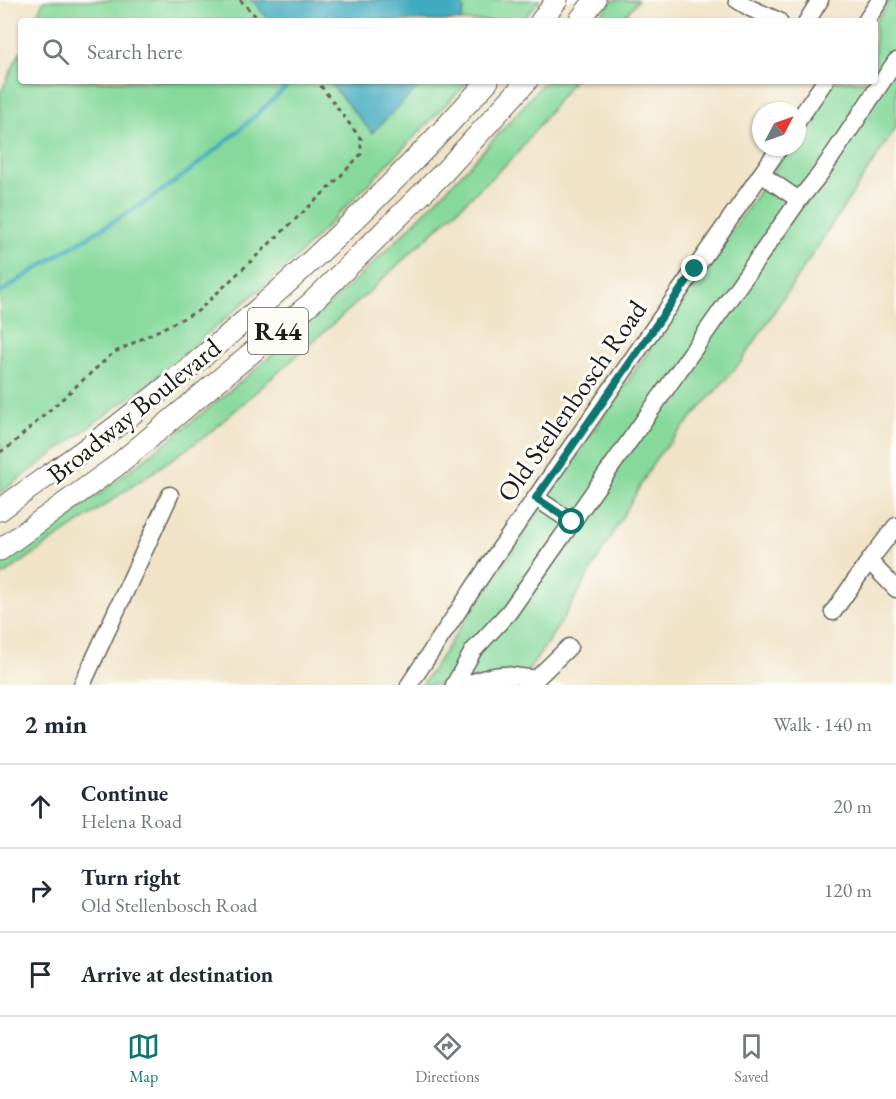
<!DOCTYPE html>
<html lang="en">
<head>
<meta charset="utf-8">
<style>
	:root { --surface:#fff; --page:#f2f2f3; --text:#1f2937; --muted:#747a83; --line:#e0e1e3; --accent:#0f766e }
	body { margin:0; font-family:"EB Garamond",serif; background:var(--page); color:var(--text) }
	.compass { position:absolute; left:752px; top:102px; width:54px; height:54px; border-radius:50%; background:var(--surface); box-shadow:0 2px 4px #0004; rotate:49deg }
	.stop { position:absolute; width:18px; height:18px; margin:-14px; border:4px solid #0f766e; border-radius:50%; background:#fff }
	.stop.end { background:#0f766e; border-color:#fff; box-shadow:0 2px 6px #0008 }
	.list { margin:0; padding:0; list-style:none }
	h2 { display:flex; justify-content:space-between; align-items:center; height:78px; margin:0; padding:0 24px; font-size:26px }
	h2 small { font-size:20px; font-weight:400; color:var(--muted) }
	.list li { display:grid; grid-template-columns:39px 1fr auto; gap:18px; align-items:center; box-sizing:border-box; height:84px; padding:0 24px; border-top:2px solid var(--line) }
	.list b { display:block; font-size:22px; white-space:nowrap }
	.list p { margin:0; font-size:20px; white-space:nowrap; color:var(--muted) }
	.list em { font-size:20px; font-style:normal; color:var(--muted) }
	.icon { flex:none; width:33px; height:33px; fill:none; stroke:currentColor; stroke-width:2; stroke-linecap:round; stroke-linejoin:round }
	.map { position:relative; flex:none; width:896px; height:685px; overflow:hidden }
	.search { position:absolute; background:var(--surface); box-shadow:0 2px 4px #0004; left:18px; right:18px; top:18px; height:66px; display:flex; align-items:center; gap:15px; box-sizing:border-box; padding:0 21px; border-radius:6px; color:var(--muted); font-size:22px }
	.sheet { height:330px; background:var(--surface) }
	nav { display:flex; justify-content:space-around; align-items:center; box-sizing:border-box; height:84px; border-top:2px solid var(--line); background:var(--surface); font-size:16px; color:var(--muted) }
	nav a { display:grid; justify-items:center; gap:3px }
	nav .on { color:var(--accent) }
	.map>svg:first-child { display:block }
	.green { fill:#86d99b; stroke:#517a5c; stroke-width:1.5 }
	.water { fill:#40aabf; stroke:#2e636e; stroke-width:1.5 }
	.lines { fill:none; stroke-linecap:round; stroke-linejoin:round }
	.stream { stroke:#40aabf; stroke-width:4.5 }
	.minor-casing { stroke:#666258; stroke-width:19 }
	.major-casing { stroke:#666258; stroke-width:23 }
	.path { stroke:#666258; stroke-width:3; stroke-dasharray:4.5 4.5; stroke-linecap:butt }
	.minor { stroke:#fff; stroke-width:16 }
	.major { stroke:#fff; stroke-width:21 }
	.route { stroke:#0f766e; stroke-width:8 }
	.labels { text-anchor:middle; stroke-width:6; stroke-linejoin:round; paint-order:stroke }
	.shield { fill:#fdfcf7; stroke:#605f5e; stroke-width:1.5 }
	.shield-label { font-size:26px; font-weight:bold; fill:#1c1c1c }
	.street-label { font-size:27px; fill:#1c1c1c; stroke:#fdfcf7 }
</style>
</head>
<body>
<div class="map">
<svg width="896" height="685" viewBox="0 0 896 685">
	<rect width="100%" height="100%" fill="#fdfcf7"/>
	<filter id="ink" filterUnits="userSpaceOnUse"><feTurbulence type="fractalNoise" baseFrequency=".0167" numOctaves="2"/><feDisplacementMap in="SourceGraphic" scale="12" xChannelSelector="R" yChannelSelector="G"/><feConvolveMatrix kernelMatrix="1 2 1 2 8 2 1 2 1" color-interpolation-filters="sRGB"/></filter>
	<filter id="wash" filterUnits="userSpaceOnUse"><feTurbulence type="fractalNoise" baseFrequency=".008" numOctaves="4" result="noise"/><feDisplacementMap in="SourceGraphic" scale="24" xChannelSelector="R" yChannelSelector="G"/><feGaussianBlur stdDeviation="1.35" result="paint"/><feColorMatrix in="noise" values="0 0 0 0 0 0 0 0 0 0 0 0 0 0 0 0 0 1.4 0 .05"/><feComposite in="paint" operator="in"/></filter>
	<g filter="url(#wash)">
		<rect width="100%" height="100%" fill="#f0e3c7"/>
		<path class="green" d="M 44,0 L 540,0 L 522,21 L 34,21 Z
			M 612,0 L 638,0 L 621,21 L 596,21 Z
			M 890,0 L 896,0 L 896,128 L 741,362 L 657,457 L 561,622 L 519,685 L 422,685 L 555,486 L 790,147 L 797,147 L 797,136 L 835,81 L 875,81 L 875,22 Z
			M 21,50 L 21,81 L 469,81 L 291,263 L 153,380 L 0,493 L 0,94 Z
			M 545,81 L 573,81 L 516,155 L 360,300 L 207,435 L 0,577 L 0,564 C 51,532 99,494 147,457 C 291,346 427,220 545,81 Z"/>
		<path class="water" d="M 252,0 L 460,0 L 464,10 L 461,21 L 270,21 Z
			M 328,81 L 424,81 L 372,133 Z"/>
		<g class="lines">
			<path class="stream" d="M 0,293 C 45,261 93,235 140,205 C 196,170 245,127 292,81"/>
		</g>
	</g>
	<g filter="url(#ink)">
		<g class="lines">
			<defs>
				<path id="minor" d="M 737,0 L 750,8 L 779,21
					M 807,21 L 820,0
					M 866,21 L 880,0
					M 797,122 L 825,81
					M 761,174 L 799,200
					M 536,498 L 572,522
					M 869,561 L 896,589
					M 833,612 L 869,561 L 896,526
					M 82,685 L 170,495
					M 409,685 L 490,563 L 780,147
					M 454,685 L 473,651 L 509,612 L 799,200 L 820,174 L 896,61
					M 464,685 C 477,681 490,675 503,675 C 515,675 525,679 537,678 L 569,647"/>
				<path id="major" d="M 541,21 L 557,0
					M 579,21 L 595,0
					M 0,510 C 39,481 80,454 118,425 C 252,321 376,206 488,81
					M 0,550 L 116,466 L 311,303 L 444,172 L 527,81"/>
			</defs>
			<use href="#minor" class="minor-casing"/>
			<use href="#major" class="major-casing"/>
			<path class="path" d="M 240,0 L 260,21
				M 0,452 L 10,446 L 113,353 L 198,311 L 334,183 L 361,154 L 361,139 L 317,81"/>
			<use href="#minor" class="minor"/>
			<use href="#major" class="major"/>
		</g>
	</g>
	<g class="lines" filter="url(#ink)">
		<path class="route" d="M 572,522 L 536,498 L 695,269"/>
	</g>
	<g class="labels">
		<rect class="shield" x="248" y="308" width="60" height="46" rx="4.5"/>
		<g class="shield-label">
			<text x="278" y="340">R44</text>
		</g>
		<g class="street-label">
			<text transform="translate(572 401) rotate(-55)" y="9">Old Stellenbosch Road</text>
			<text transform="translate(134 411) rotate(-39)" y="9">Broadway Boulevard</text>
		</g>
	</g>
</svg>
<svg class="compass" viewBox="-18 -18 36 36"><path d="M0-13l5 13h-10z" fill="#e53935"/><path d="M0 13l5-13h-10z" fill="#747a83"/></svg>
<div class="stop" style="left:572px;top:522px"></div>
<div class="stop end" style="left:695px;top:269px"></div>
<div class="search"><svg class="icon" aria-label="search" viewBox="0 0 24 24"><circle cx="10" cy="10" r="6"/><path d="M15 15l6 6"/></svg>Search here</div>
</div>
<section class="sheet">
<h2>2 min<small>Walk · 140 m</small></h2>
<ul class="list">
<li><svg class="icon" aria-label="ahead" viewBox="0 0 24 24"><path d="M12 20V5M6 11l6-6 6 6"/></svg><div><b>Continue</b><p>Helena Road</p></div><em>20 m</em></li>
<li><svg class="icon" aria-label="right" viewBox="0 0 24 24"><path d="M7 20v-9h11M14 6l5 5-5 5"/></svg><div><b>Turn right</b><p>Old Stellenbosch Road</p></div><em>120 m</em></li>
<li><svg class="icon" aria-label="arrive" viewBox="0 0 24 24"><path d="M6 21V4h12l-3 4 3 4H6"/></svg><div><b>Arrive at destination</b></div></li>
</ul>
</section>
<nav>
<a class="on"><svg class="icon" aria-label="map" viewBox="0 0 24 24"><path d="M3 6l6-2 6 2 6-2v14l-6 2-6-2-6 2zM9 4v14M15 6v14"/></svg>Map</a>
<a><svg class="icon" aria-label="directions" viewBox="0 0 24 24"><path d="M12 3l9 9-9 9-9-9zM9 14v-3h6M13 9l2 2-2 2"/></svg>Directions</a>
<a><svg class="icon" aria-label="saved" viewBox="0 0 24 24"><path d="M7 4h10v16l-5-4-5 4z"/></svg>Saved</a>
</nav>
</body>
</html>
